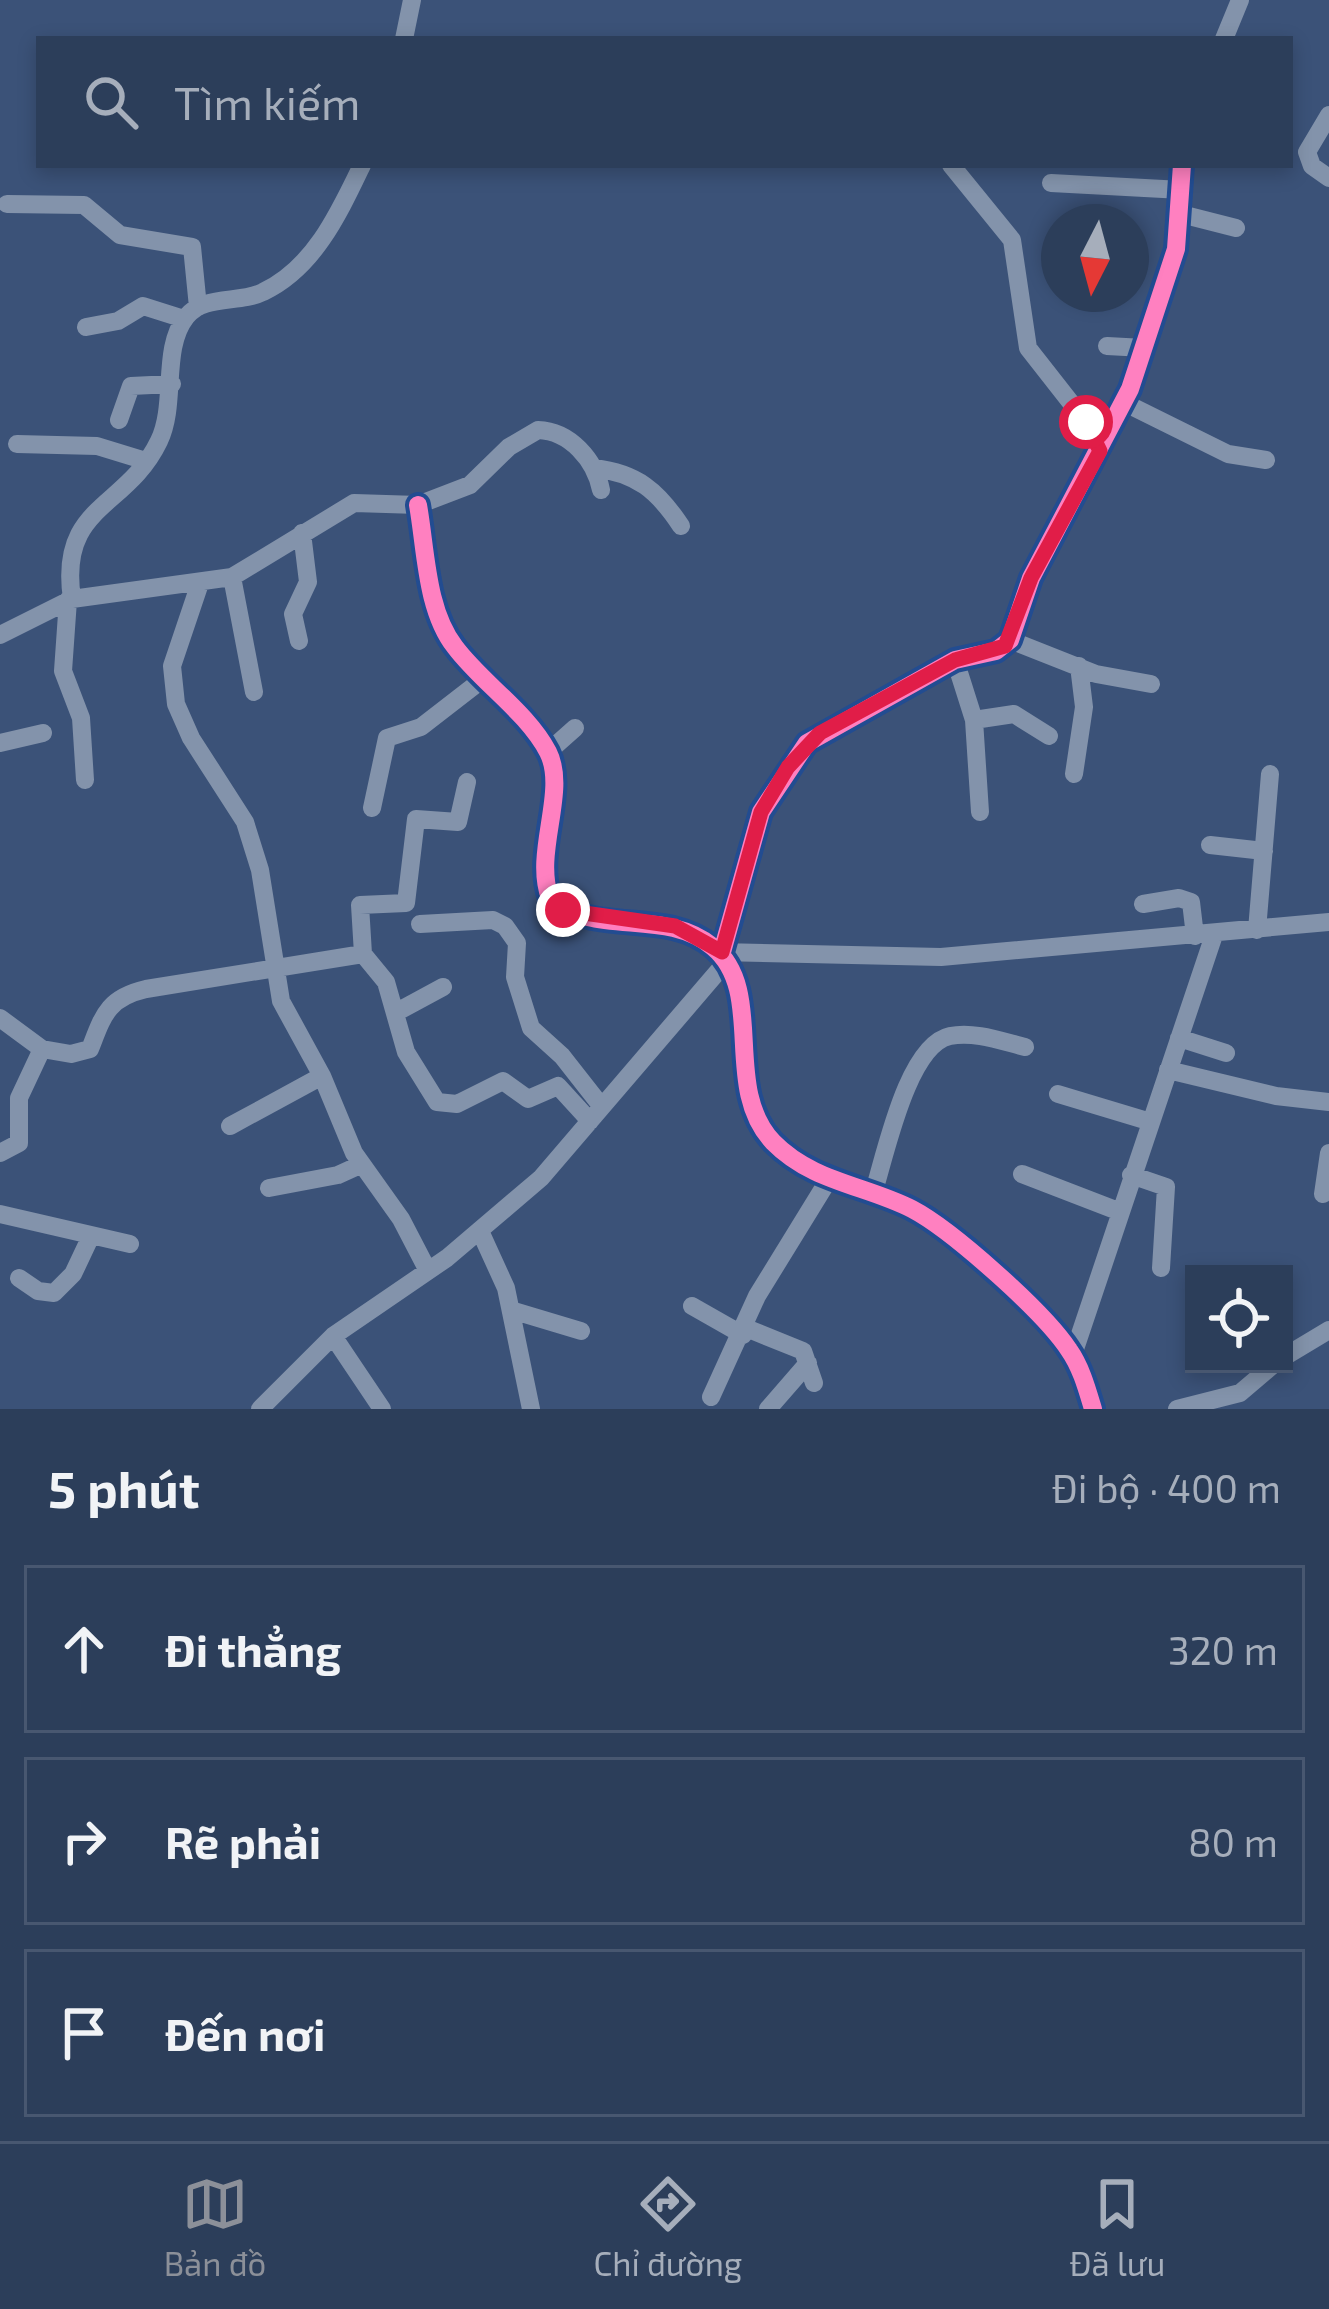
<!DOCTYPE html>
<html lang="vi">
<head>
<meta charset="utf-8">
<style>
	:root { --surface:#2c3e5a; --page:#384963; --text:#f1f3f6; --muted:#a6aebb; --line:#485770; --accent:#8c9099 }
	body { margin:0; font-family:"Exo 2",sans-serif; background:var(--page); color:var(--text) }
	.controls { position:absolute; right:36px; bottom:36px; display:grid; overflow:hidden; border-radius:0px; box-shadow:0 6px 18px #0003 }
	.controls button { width:108px; height:108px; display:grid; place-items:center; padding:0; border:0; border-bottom:3px solid var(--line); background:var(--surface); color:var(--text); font:60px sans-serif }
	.compass { position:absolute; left:1041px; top:204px; width:108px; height:108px; border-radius:50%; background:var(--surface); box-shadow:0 6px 18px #0003; rotate:186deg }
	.stop { position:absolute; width:36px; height:36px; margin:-27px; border:9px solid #e11d48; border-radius:50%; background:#fff }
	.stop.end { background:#e11d48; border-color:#fff; box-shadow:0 3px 12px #0008 }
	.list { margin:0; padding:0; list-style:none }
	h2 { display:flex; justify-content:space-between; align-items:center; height:156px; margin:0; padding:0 48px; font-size:51px }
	h2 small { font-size:39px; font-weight:400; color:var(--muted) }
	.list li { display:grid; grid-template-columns:78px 1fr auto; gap:36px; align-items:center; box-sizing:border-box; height:168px; margin:0 24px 24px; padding:0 24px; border:3px solid var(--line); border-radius:0px }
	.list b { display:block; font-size:45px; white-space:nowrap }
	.list em { font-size:39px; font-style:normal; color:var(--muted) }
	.icon { flex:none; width:66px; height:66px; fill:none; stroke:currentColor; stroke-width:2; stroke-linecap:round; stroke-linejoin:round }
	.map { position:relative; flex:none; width:1329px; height:1409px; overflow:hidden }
	.search { position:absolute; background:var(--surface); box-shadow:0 6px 18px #0003; left:36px; right:36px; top:36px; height:132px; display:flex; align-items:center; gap:30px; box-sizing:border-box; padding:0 42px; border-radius:0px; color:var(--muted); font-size:45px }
	.sheet { height:732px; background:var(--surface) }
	nav { display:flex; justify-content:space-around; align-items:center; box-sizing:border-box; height:168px; border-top:3px solid var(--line); background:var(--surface); font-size:33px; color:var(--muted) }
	nav a { display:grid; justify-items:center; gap:6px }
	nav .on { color:var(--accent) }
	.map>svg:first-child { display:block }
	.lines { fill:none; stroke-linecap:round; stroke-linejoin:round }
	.minor { stroke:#8393ab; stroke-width:18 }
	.cycleway-casing { stroke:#224c91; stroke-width:26 }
	.cycleway { stroke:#ff80c0; stroke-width:18 }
	.route { stroke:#e11d48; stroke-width:15 }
</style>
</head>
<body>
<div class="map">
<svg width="1329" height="1409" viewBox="0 0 1329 1409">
	<rect width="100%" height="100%" fill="#3b5278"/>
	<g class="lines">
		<path class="minor" d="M 404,39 L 412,0
			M 1224,39 L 1240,0
			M 1329,115 L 1307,152 L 1312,166 L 1329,178
			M 951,165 L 1012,240 L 1028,348 L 1086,422 L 1100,451
			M 1051,183 L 1182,190
			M 7,204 L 84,205 L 120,235 L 192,247 L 198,307
			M 1181,214 L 1236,228
			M 86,327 L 118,321 L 143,306 L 184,319
			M 1107,346 L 1144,348
			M 1125,403 L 1228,454 L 1266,460
			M 119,420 L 131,386 L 172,384
			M 17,444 L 97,446 L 146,461
			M 594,468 C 637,473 658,491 681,526
			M 418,505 C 426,550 426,610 455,647 C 482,683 527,712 548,752 C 568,791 533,852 550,898 C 595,938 665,907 713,947 C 767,992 721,1087 773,1142 C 812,1182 865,1185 912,1209 C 952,1230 1044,1312 1069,1350 C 1081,1367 1087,1389 1093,1409
			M 232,577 L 254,692
			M 199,586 L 172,666 L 176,704 L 191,738 L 245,822 L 260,870 L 281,1001 L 322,1076 L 354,1153 L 401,1219 L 428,1271
			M 72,599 C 58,504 126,510 159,441 C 177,404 161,349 186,317 C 204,294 239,304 263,292 C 314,268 339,213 362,165
			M 68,600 L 63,671 L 81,718 L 85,780
			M 0,635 L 72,599 L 232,577 L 354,503 L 418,505 L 470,485 L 509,447 L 538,430 C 570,431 595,460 601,490
			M 1010,640 L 1096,674 L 1151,684
			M 299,641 L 293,614 L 308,582 L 302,533
			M 955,660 L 974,720 L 980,812
			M 974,720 L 1014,714 L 1049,736
			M 0,743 L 43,733
			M 548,752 L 575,728
			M 1074,774 L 1084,707 L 1079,666
			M 467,782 L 458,822 L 416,819 L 406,903 L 360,905 L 363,954 L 386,982 L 406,1052 L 437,1102 L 457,1104 L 503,1081 L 528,1099 L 558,1086 L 590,1121
			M 372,808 L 387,738 L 421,727 L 483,679
			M 1210,845 L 1264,851
			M 1143,904 L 1179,898 L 1191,902 L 1195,936
			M 420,924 L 493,920 L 505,926 L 517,943 L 515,977 L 531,1028 L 562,1056 L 602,1107
			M 1257,930 L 1270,774
			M 719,952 L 941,957 L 1329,922
			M 722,952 L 761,812 L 807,743 L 955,660 L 996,651 L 1010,640 L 1031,578 L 1130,389 L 1176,249 L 1182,165
			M 395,1013 L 443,987
			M 0,1018 L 42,1049
			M 1179,1038 L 1226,1053
			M 1168,1070 L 1276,1096 L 1329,1102
			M 1058,1094 L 1151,1122
			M 230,1126 L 322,1076
			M 0,1153 L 19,1143 L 19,1098 L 42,1049 L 71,1054 L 90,1049 C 103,1016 107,998 146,989 L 363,954
			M 1022,1174 L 1118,1211
			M 1131,1175 L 1166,1187 L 1161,1268
			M 269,1188 L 338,1175 L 360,1165
			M 873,1194 C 885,1157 907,1045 950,1036 C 974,1031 1001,1041 1025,1047
			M 1323,1194 L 1329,1153
			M 0,1214 L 130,1244
			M 480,1231 L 506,1288 L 531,1409
			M 19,1278 L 38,1291 L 54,1293 L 73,1274 L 90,1238
			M 692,1306 L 743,1335
			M 511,1310 L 581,1331
			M 746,1328 L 803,1351 L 814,1383
			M 333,1336 L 382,1409
			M 1073,1355 L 1214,935
			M 1284,1357 L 1329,1330
			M 711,1397 L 757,1296 L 829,1179
			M 260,1409 L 333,1336 L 447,1258 L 541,1178 L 726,962
			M 768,1409 L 808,1363
			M 1177,1409 L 1240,1393 L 1274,1364"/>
		<defs>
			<path id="cycleway" d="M 418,505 C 426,550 426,610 455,647 C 482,683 527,712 548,752 C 568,791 533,852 550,898 C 595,938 665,907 713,947 C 767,992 721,1087 773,1142 C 812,1182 865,1185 912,1209 C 952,1230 1044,1312 1069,1350 C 1081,1367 1087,1389 1093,1409
				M 722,952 L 761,812 L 807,743 L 955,660 L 996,651 L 1010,640 L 1031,578 L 1130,389 L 1176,249 L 1182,165"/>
		</defs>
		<use href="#cycleway" class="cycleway-casing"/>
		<use href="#cycleway" class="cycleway"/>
	</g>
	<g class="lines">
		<path class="route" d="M 563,910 L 675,926 L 722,952 L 761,812 L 788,767 L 820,733 L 955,660 L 1005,646 L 1031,578 L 1100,451 L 1086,422"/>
	</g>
</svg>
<div class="controls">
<button><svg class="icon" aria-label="locate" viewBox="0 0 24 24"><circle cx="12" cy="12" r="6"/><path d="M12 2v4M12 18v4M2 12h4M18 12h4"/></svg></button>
</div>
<svg class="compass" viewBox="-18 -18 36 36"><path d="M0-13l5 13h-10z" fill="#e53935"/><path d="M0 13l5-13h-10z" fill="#a6aebb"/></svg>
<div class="stop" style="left:1086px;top:422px"></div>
<div class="stop end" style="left:563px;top:910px"></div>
<div class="search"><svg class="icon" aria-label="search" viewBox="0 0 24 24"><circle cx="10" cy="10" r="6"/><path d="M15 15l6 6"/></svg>Tìm kiếm</div>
</div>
<section class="sheet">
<h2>5 phút<small>Đi bộ · 400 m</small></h2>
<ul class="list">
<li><svg class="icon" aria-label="ahead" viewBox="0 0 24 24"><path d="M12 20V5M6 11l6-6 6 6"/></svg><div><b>Đi thẳng</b></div><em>320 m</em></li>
<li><svg class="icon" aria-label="right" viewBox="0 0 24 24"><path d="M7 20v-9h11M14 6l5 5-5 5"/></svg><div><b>Rẽ phải</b></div><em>80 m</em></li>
<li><svg class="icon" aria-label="arrive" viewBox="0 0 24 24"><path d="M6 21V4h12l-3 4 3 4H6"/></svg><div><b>Đến nơi</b></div></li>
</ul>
</section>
<nav>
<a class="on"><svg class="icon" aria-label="map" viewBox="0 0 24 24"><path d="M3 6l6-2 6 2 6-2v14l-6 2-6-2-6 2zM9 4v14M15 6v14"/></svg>Bản đồ</a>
<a><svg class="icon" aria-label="directions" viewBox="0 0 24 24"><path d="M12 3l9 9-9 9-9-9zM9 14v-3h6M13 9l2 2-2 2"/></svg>Chỉ đường</a>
<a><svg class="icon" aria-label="saved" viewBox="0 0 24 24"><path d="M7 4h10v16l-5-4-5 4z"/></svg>Đã lưu</a>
</nav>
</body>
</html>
